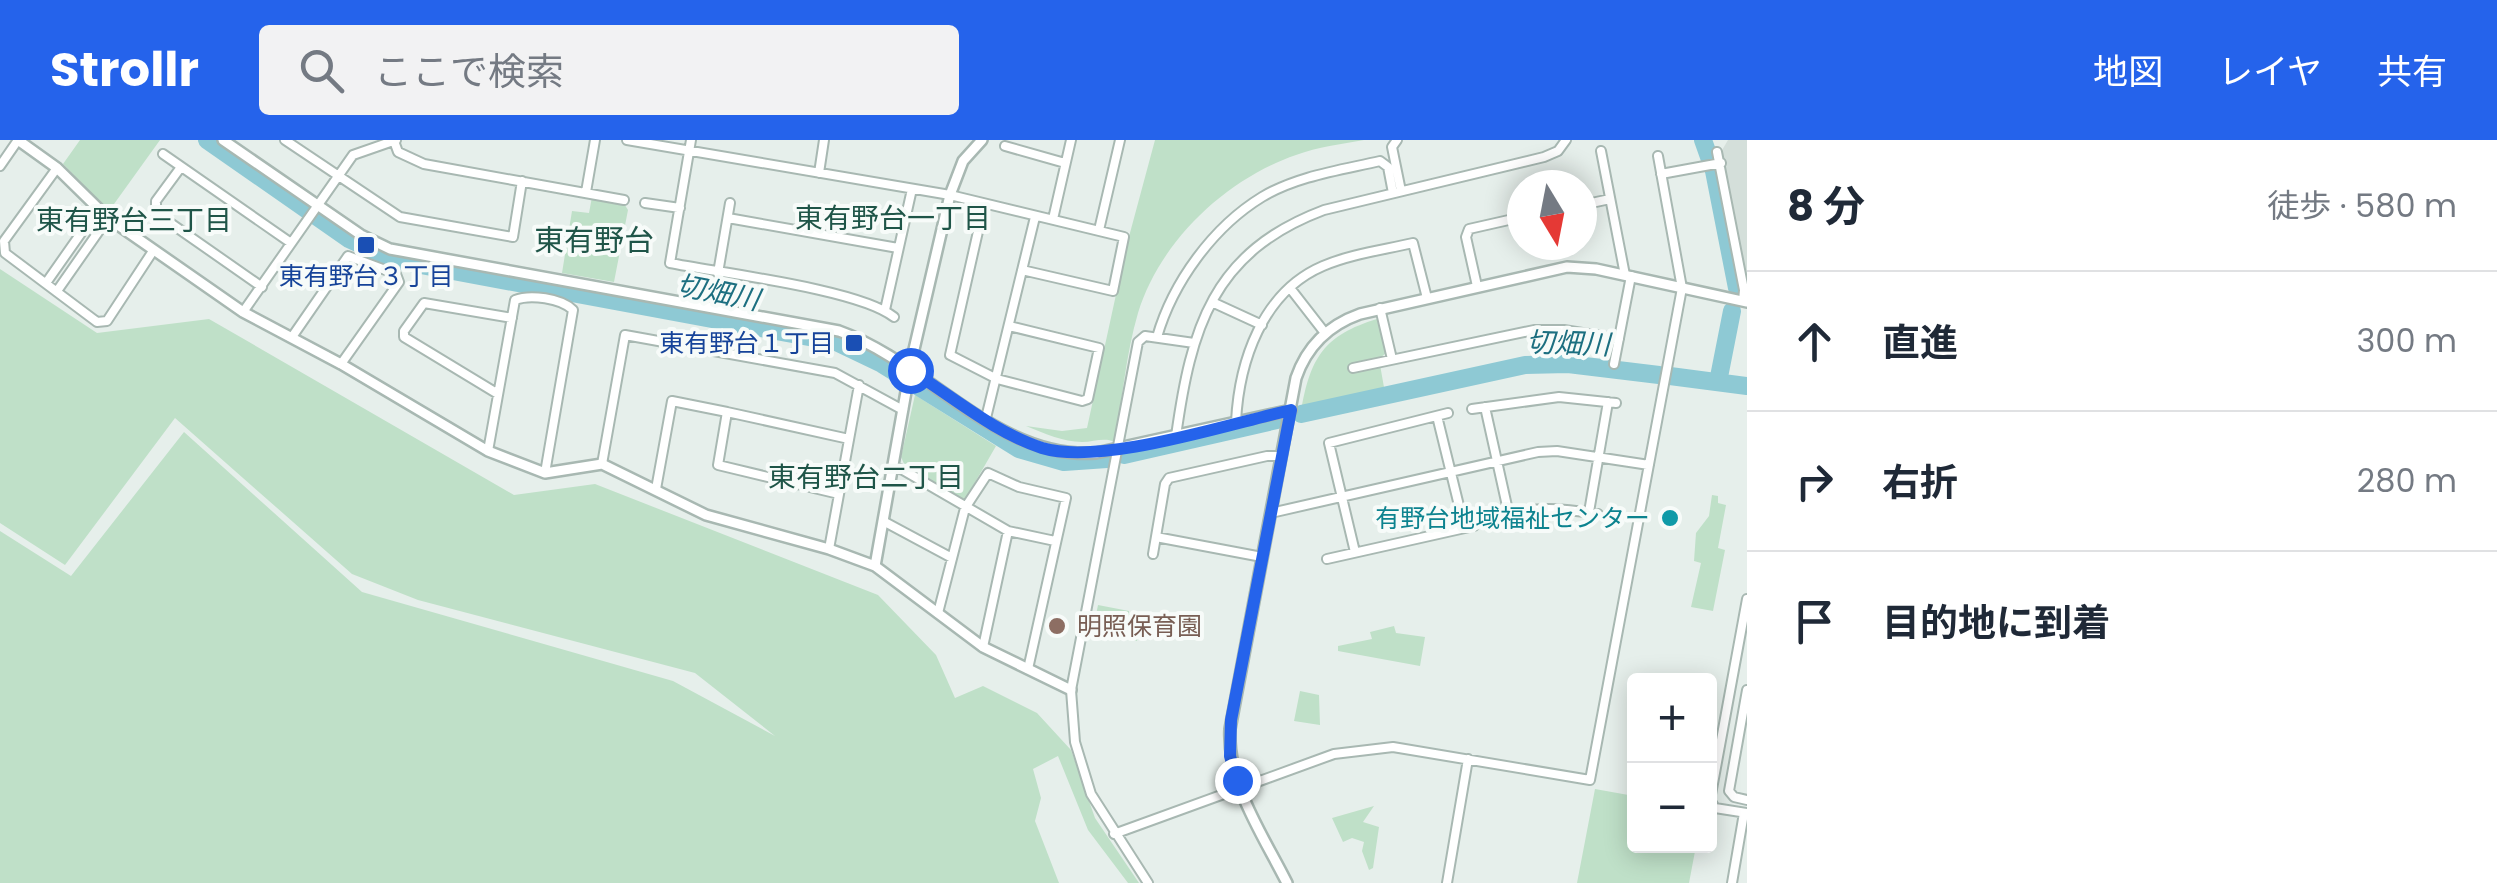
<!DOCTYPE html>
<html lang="ja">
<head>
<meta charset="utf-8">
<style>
	:root { --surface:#fff; --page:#f2f2f3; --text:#1f2937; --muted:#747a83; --line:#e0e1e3; --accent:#2563eb }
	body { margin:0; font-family:Poppins,"Noto Sans JP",sans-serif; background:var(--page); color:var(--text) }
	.controls { position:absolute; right:30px; bottom:30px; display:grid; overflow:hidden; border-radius:10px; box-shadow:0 5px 25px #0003 }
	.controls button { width:90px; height:90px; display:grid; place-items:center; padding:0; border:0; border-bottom:2px solid var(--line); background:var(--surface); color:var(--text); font:50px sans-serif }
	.compass { position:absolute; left:1507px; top:30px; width:90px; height:90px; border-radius:50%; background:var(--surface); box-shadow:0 5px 25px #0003; rotate:170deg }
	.stop { position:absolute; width:30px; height:30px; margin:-22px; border:8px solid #2563eb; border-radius:50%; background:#fff }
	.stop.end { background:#2563eb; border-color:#fff; box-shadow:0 2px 10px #0008 }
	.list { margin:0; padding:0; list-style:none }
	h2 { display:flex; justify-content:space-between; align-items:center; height:130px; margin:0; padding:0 40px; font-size:42px }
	h2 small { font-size:32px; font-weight:400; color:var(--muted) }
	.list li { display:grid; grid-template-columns:65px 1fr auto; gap:30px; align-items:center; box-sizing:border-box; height:140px; padding:0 40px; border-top:2px solid var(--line) }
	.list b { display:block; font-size:38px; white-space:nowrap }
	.list em { font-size:32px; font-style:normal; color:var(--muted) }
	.icon { flex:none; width:55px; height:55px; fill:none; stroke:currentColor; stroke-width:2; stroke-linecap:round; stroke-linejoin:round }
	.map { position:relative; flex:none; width:1747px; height:743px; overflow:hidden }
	header { display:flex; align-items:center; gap:60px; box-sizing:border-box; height:140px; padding:0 50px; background:var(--accent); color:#fff }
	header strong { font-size:48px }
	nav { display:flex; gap:55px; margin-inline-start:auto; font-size:35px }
	.search { width:700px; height:90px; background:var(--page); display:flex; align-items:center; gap:25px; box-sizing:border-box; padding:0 35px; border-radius:10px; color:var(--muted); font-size:38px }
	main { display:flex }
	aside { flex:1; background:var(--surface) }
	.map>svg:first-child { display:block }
	.built { fill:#d4dfda }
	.green { fill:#bfe0c8 }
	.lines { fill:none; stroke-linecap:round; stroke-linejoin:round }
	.river { stroke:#8ec9d4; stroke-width:18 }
	.minor-casing { stroke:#a8b8b2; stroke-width:12 }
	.tertiary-casing { stroke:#a8b8b2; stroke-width:14 }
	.minor { stroke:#fff; stroke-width:8 }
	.tertiary { stroke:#fff; stroke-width:9 }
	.route { stroke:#2563eb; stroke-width:12 }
	.transit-dot { fill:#1a4fb4; stroke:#f7fbf9; stroke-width:4 }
	.culture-dot { fill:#0f9aa8; stroke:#f7fbf9; stroke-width:4 }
	.education-dot { fill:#8d6e63; stroke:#f7fbf9; stroke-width:4 }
	.labels { text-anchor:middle; stroke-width:8; stroke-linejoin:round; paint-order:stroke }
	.transit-label { font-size:25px; fill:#164399; stroke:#f7fbf9 }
	.culture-label { font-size:25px; fill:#0d838f; stroke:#f7fbf9; text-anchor:end }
	.education-label { font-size:25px; fill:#785e54; stroke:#f7fbf9; text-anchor:start }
	.neighbourhood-label { font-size:28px; fill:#1f5548; stroke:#f7fbf9 }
	.water-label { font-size:28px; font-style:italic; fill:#1c6f80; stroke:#f7fbf9 }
	.quarter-label { font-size:30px; fill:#1f5548; stroke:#f7fbf9 }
</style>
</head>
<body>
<header>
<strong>Strollr</strong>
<div class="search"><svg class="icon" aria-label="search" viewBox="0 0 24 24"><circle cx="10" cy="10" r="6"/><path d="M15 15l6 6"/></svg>ここで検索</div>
<nav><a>地図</a><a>レイヤ</a><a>共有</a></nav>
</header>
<main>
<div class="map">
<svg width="1747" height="743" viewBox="0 0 1747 743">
	<rect width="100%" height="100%" fill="#e6efeb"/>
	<path class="built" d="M 1728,0 L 1747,0 L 1747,137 L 1721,12 Z"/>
	<path class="green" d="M 80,0 L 160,0 L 109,71 L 63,24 Z
		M 1155,0 L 1364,0 C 1341,4 1318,7 1296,15 C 1226,39 1160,101 1138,173 C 1126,214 1122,260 1115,302 C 1104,297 1094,302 1082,302 C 1063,302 1044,293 1026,286 L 1062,291 L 1087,288 L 1127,104 Z
		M 592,57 L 623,62 L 628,70 L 614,142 L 562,133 L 572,71 L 589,73 Z
		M 0,129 L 97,193 L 209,179 L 514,355 L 595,344 L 878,455 L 936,515 L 955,558 L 983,546 L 1037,573 L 1071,610 L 1095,678 L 1139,743 L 1128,743 L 1088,690 L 1058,616 L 1033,629 L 1041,658 L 1035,681 L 1059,743 L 0,743 L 0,391 L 71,436 L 184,292 L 362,452 L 673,541 L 775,596 L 695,533 L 418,460 L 352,434 L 175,278 L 65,425 L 0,383 Z
		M 1377,179 L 1386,213 L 1379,219 L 1385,253 L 1301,272 C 1310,218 1324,195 1377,179 Z
		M 915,255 L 996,306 L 966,358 L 959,359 L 906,328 L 901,317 Z
		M 1712,355 L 1718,356 L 1718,363 L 1726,365 L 1718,408 L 1725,410 L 1713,471 L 1691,467 L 1701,423 L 1694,421 L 1696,393 L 1709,376 Z
		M 1098,465 L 1129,471 L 1129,474 L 1147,475 L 1139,479 L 1137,501 L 1107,495 L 1107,490 L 1094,485 Z
		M 1394,486 L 1396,493 L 1425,497 L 1420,526 L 1338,511 L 1338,506 L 1372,499 L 1370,492 Z
		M 1300,551 L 1319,555 L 1320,585 L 1294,581 Z
		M 1595,649 L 1634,656 L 1634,706 L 1696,706 L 1689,743 L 1577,743 Z
		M 1374,666 L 1363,682 L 1379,687 L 1373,728 L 1369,730 L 1362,711 L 1364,702 L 1352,698 L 1343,702 L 1332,678 Z"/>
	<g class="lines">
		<path class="river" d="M 207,0 L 349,99 L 394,120 L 836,202 L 882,224 L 1019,309 L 1064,322 L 1107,319
			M 1703,0 L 1714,31 L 1737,148
			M 1670,236 L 1747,246
			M 1718,242 L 1732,171
			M 1301,274 L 1525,225 L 1568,224 L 1659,235
			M 1124,315 L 1277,280"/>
		<defs>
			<path id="minor" d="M 285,0 L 400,77 L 513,97 L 522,41
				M 627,0 L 950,55 L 1124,97 L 1113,151 L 1022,130
				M 691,0 L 670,123 C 720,133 859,149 894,177
				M 1397,0 L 1392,7 L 1401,51
				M 394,1 L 398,12 L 424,24 L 624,60
				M 1005,6 L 1065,23
				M 1601,11 L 1625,135
				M 1717,12 L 1744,150 L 1743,161
				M 163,14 L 291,103
				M 0,26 L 18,0
				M 181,27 L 156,61 L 156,73 L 262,147
				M 57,28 L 4,101 L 5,113 L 97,182 L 107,181 L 153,111
				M 819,33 L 824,0
				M 1661,34 L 1721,23
				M 586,52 L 595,0
				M 645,63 L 680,68
				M 984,65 L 950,215 L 997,239 L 1082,261 L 1088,259 L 1099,208 L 1009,186
				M 1582,65 L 1610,59
				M 728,78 L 898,108
				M 1053,79 L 1071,0
				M 1099,90 L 1120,0
				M 718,133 L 730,63
				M 46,143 L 98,69
				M 1477,146 L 1466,97 L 1469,89 L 1522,77
				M 1290,148 L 1325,193
				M 57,151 L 108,78
				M 1212,162 L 1262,185
				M 1380,168 L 1392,219
				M 885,170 L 912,49
				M 243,172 L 353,15 L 396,0
				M 292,197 L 348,116 L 396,134 L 399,142 L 341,224
				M 1157,197 C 1173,142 1213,87 1262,57 C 1297,36 1341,30 1380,21 L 1388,27 L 1393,53
				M 1614,224 L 1631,136
				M 1353,228 L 1534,190 L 1564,190 L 1619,199
				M 498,254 L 404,197 L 404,191 L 424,163 L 512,178
				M 1485,267 L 1509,375
				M 1472,269 L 1559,257 L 1616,263
				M 1437,276 L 1464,386
				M 986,278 L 1035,77
				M 1236,282 C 1239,222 1262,152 1323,126 C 1351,114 1383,110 1413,103 L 1427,158
				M 1176,296 C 1191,189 1212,112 1324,70 L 1544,17 L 1558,11 L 1566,0
				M 488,311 L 515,160 C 530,154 561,158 573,170 L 545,333
				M 602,324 L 625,195 L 835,233 L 903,270
				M 893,327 L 903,330 L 1008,391 L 1055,401
				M 656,349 L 672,261 L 727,272
				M 839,354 L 718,325 L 727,272 L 849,299
				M 1589,372 L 1608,262
				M 1271,373 L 1538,312 L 1557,311 L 1649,325
				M 1501,379 C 1531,364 1566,369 1598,374
				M 883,381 L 952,418
				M 1156,397 L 1262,417
				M 829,409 L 859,245
				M 1355,412 L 1329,303 L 1448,273
				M 1153,414 L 1165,344 L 1169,338 L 1267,316 L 1282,316
				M 1327,419 L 1474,386
				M 1747,459 L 1710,660 L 1715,668 L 1747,673
				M 938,473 L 965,368 L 988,333 L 1019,347 L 1066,358 L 1028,529
				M 983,507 L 1008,391
				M 1747,550 L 1729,651 L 1734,657 L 1747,660
				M 1114,694 L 1334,614 L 1393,607 L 1590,640 L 1682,148 L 1658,16
				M 1148,743 L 1091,654 L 1075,602 L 1071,550 L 1138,202 L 1145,196 L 1194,203
				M 1447,743 L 1468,619
				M 1732,743 L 1744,673"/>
			<path id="tertiary" d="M 18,0 L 57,28 L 108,78 L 243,172 L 341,224 L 488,311 L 545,333 L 602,324 L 706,375 L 829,409 L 875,426 L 983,507 L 1071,550
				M 223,0 L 361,95 L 390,109 L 839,191 C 927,222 996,320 1096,313 L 1291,270
				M 875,426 L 912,218 L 950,55 L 963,21 L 982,0
				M 1287,743 C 1263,695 1227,644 1230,589 L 1296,238 C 1307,206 1329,185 1360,174 L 1567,127 L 1596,129 L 1747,162"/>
		</defs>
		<use href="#minor" class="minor-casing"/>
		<use href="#tertiary" class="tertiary-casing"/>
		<use href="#minor" class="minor"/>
		<use href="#tertiary" class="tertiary"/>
	</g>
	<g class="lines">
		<path class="route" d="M 910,230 C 952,256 995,293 1042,308 C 1101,326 1228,284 1291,270 L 1231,580 L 1230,616 L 1237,640"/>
	</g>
	<g class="transit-dot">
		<rect x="356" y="95" width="20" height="20" rx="5"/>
		<rect x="844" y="193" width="20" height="20" rx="5"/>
	</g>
	<circle class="culture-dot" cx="1670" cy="378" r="10"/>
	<circle class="education-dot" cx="1057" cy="486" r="10"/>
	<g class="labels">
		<g class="transit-label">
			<text x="366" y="145">東有野台３丁目</text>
			<text x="834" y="212" text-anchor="end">東有野台１丁目</text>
		</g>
		<g class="culture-label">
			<text x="1650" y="387">有野台地域福祉センター</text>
		</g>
		<g class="education-label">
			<text x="1077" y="495">明照保育園</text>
		</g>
		<g class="neighbourhood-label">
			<text x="893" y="88">東有野台一丁目</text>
			<text x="134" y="90">東有野台三丁目</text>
			<text x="866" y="347">東有野台二丁目</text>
		</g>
		<g class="water-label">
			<text transform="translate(718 152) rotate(11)" y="10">切畑川</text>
			<text transform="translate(1568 203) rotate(2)" y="10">切畑川</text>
		</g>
		<g class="quarter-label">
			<text x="594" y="111">東有野台</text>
		</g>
	</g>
</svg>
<div class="controls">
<button>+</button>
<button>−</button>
</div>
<svg class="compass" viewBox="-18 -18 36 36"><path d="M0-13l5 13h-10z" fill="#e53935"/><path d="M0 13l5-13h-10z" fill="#747a83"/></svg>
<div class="stop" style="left:910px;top:230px"></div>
<div class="stop end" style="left:1237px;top:640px"></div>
</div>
<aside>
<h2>8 分<small>徒歩 · 580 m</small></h2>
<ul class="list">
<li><svg class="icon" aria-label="ahead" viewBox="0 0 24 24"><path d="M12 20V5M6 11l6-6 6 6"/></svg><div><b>直進</b></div><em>300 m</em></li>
<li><svg class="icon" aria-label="right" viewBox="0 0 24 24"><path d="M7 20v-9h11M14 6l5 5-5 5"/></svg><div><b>右折</b></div><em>280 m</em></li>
<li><svg class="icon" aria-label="arrive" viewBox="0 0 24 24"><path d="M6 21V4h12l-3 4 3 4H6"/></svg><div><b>目的地に到着</b></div></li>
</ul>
</aside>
</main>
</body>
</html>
